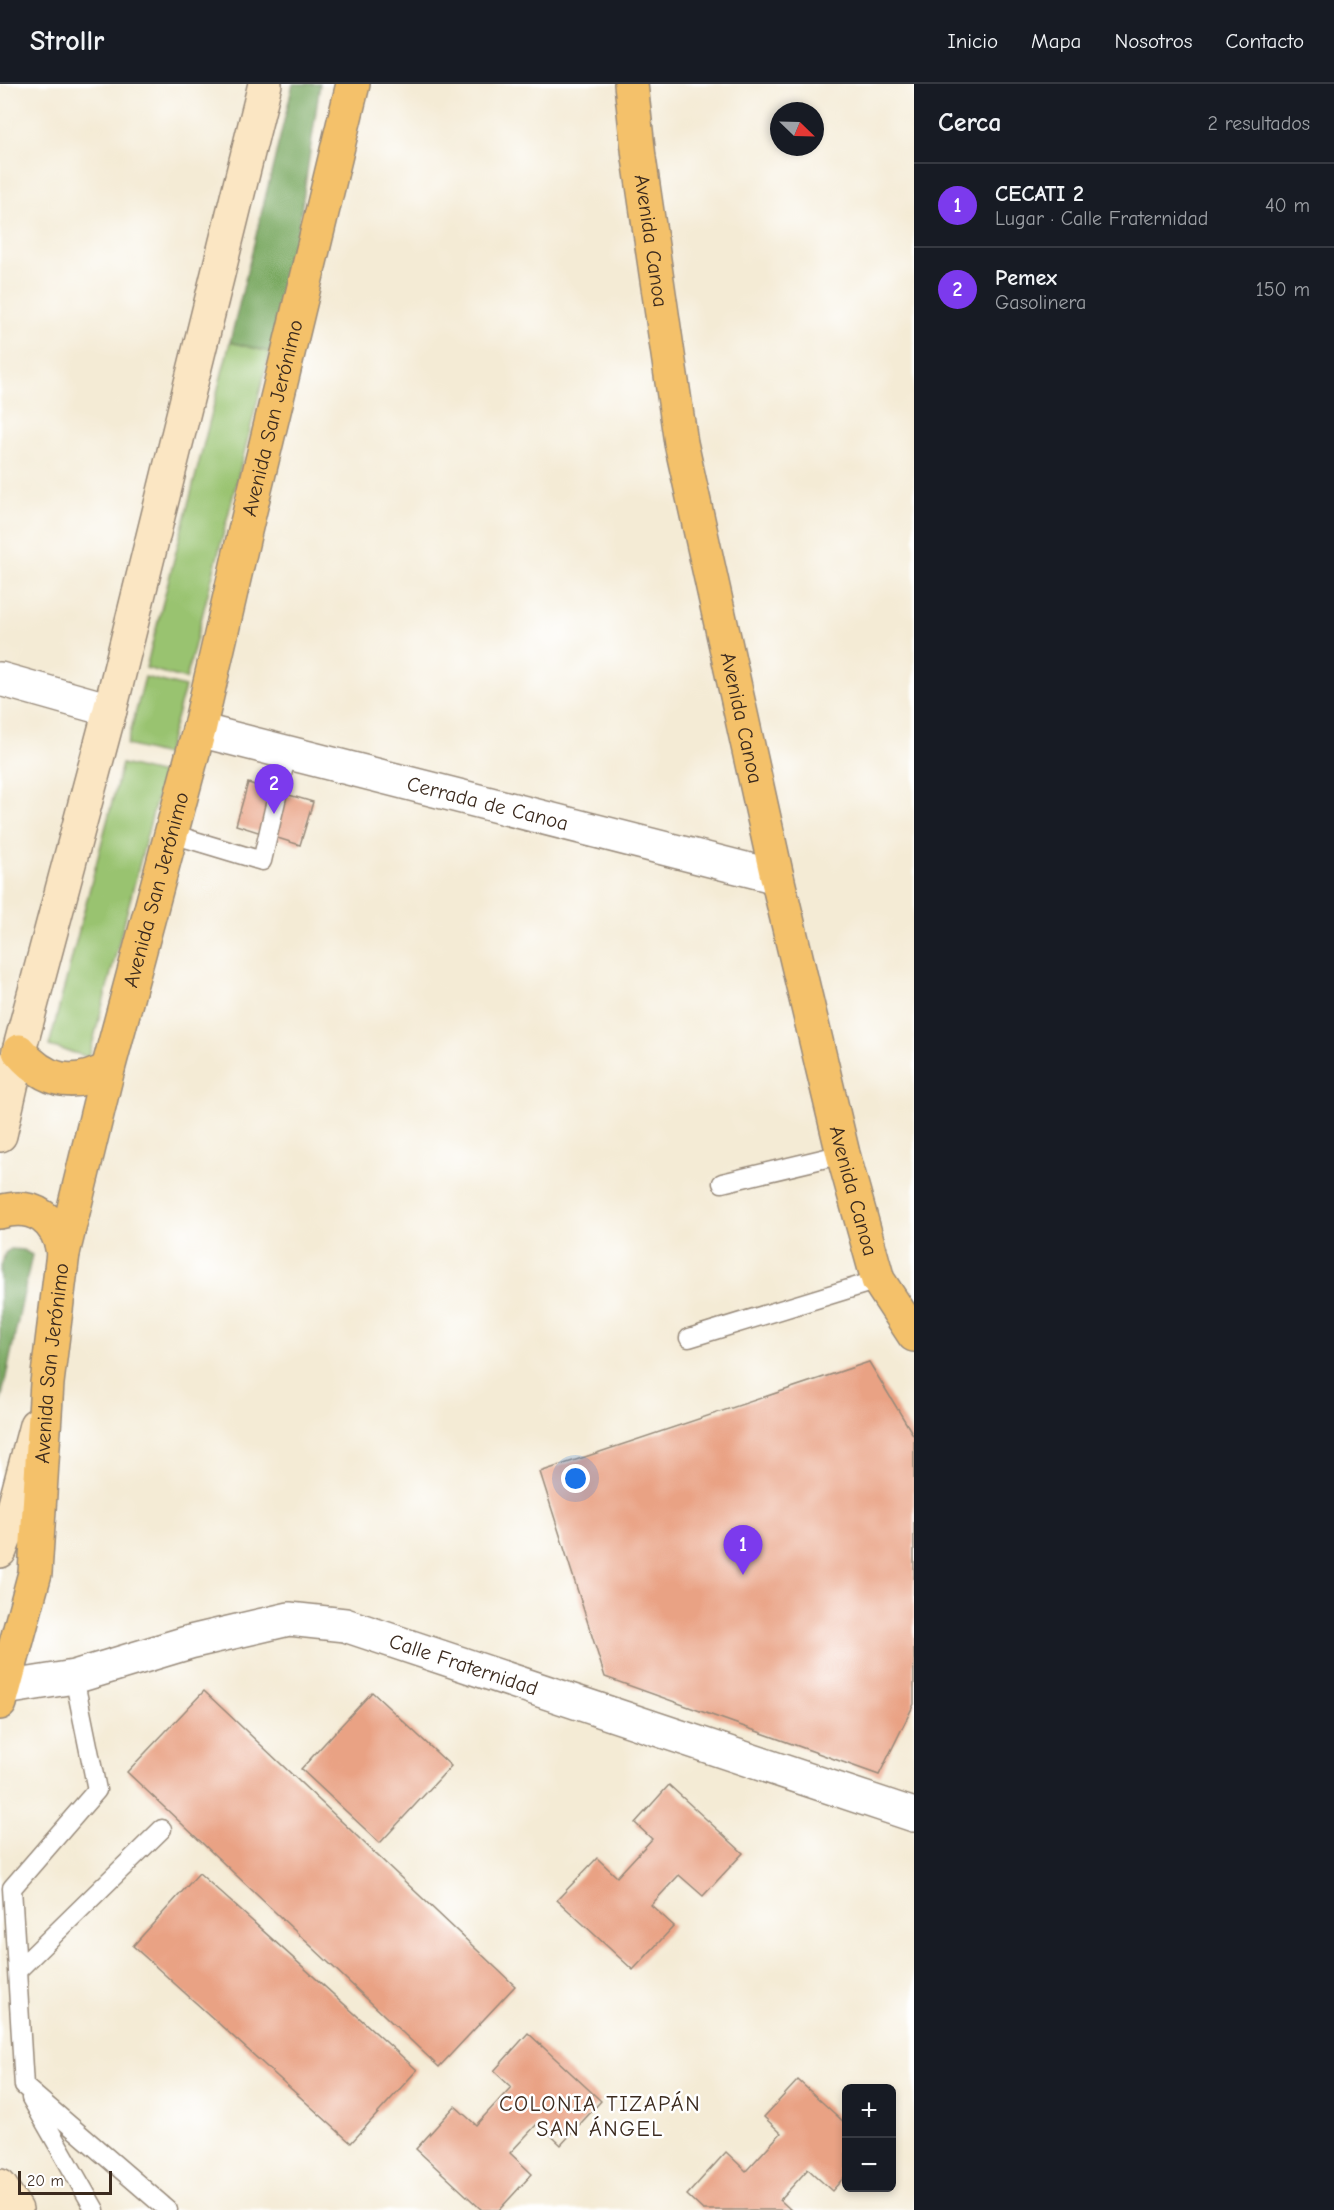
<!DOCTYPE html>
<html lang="es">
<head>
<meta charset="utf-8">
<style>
	:root { --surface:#171b24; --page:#20242c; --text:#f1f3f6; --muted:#9ea1a6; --line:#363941; --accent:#7c3aed }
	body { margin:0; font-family:"Comic Neue",sans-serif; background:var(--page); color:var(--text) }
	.controls { position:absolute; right:18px; bottom:18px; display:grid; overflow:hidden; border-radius:9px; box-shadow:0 3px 9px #0003 }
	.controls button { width:54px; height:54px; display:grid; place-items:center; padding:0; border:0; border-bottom:2px solid var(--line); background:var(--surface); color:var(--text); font:30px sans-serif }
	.compass { position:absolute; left:770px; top:18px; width:54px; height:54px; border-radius:50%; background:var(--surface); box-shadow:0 3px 9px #0003; rotate:113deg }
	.scale { position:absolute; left:18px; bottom:15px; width:94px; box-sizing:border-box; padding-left:6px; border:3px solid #3b2a1e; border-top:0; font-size:16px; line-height:21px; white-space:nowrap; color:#3b2a1e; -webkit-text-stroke:4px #fff; paint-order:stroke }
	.you { position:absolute; left:576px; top:1395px; width:21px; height:21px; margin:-15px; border:4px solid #fff; border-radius:50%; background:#1a73e8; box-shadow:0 0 0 9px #1a73e833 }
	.badge { display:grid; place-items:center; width:39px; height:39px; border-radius:50%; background:var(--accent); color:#fff; font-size:20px; font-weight:700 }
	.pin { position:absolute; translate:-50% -50px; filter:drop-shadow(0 2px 3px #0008) }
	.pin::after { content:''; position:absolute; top:32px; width:21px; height:18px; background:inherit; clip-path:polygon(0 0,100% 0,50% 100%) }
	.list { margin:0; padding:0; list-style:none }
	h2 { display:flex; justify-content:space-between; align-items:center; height:78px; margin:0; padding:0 24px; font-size:26px }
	h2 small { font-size:20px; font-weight:400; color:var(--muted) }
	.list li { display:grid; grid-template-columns:39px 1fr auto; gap:18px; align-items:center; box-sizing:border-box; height:84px; padding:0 24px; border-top:2px solid var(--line) }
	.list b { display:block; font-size:22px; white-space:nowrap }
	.list p { margin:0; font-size:20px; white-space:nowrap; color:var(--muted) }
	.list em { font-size:20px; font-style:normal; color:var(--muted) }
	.map { position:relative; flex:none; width:914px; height:2126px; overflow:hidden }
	header { display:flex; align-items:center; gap:36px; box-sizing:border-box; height:84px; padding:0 30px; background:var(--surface); border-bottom:2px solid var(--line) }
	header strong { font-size:28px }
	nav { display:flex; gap:33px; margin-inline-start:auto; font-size:21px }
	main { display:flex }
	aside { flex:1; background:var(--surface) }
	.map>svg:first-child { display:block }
	.green { fill:#99c370; stroke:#6a7647; stroke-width:1.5 }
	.forest { fill:#7aa962; stroke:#5a6a40; stroke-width:1.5 }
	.building { fill:#e9a284 }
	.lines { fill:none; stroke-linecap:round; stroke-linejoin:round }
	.lane-casing { stroke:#988a7a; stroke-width:21 }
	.street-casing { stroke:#988a7a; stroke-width:36 }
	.secondary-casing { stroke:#988a7a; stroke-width:36 }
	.primary-casing { stroke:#988a7a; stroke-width:36 }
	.lane { stroke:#fff; stroke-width:18 }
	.street { stroke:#fff; stroke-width:33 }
	.secondary { stroke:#fbe6c3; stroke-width:33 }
	.primary { stroke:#f4c16a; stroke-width:33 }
	.labels { text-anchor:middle; stroke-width:5; stroke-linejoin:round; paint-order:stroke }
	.street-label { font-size:21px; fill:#3b2a1e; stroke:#fff }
	.neighbourhood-label { font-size:22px; letter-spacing:1.5px; fill:#3b2a1e; stroke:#fff }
</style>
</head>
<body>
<header>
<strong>Strollr</strong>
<nav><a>Inicio</a><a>Mapa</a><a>Nosotros</a><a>Contacto</a></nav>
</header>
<main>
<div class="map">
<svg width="914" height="2126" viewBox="0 0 914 2126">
	<rect width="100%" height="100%" fill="#fff"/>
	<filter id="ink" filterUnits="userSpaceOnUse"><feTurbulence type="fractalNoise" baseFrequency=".0167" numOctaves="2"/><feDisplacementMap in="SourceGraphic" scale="12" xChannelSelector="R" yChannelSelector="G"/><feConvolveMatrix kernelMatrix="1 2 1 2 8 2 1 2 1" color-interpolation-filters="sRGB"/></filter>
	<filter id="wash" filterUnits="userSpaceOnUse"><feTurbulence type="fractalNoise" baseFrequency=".008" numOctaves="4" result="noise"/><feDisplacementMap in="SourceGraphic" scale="24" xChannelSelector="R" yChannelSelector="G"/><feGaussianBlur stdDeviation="1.35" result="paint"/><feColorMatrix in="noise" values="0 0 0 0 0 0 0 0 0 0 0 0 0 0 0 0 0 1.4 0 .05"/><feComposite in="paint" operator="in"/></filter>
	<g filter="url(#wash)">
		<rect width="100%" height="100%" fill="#f4ebd5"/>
		<path class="green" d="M 230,258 L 270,268 L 186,595 L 146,584 Z
			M 145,593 L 185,603 L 166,671 L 127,661 Z
			M 122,680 L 163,690 L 89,973 L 49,962 Z"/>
		<path class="forest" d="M 293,0 L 320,0 L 296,162 L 270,268 L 230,258 Z
			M 11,1165 L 23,1166 L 32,1171 L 0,1321 L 0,1187 L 5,1169 Z"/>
		<g id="blocks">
			<path class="building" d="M 248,699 L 313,718 L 300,761 L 236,741 Z
				M 869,1278 L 914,1352 L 914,1620 L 879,1691 L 605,1593 L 540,1388 Z
				M 204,1607 L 515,1902 L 439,1983 L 127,1688 Z
				M 372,1608 L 451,1682 L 380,1759 L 301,1685 Z
				M 669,1701 L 743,1769 L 703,1812 L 679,1791 L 651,1821 L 674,1842 L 633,1886 L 557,1816 L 597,1774 L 617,1793 L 652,1755 L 635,1739 Z
				M 199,1789 L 417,1986 L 351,2059 L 133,1862 Z
				M 528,1949 L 601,2017 L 561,2061 L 538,2039 L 510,2069 L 532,2090 L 499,2126 L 482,2126 L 416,2065 L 455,2022 L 476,2041 L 511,2003 L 494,1987 Z
				M 798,1996 L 846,2040 L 846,2091 L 832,2107 L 808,2085 L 780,2116 L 791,2126 L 703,2126 L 687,2111 L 726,2068 L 746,2087 L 781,2049 L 764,2033 Z"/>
		</g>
	</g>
	<g filter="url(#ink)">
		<use href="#blocks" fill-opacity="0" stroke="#988a7a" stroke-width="1.5"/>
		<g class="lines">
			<defs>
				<path id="lane" d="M 172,750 L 262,777 L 287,669
					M 722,1099 L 843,1070
					M 689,1254 L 878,1196
					M 74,1593 L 97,1706 L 12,1804 L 24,2002 L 168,2126
					M 17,1887 L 162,1745
					M 31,2014 L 95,2126"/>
				<g id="street">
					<path d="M 0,595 L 110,626"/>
					<path id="s1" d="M 199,646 L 777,793"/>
					<path id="s2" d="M 5,1604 L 74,1593 L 190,1558 L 289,1535 L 345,1541 L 914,1731"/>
				</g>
				<path id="secondary" d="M 0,1051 L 19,967 L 110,626 L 265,0
					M 0,1467 L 9,1443 L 36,1341
					M 0,2102 L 16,2126"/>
				<g id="primary">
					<path id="s3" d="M 631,0 L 639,74 L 681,359 L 777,793 L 843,1070 L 878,1196 L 914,1251"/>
					<path d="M 19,967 C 45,998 73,1004 108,985"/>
					<path d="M 0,1128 C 34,1118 58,1136 63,1169"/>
					<path id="s4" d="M 0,1619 L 35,1489 L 47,1299 L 63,1169 L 108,985 L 199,646 L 245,447 L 353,0"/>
				</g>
			</defs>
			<use href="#lane" class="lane-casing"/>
			<use href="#street" class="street-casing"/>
			<use href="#secondary" class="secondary-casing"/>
			<use href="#primary" class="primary-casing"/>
			<use href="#lane" class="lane"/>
			<use href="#street" class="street"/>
			<use href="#secondary" class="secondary"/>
			<use href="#primary" class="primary"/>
		</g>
	</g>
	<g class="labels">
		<g class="street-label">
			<text dy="7" stroke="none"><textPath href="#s3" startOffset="158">Avenida Canoa</textPath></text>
			<text dy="7" stroke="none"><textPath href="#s4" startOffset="1317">Avenida San Jerónimo</textPath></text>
			<text dy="7" stroke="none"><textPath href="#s3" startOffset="644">Avenida Canoa</textPath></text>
			<text dy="7" stroke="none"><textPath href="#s1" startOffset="298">Cerrada de Canoa</textPath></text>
			<text dy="7" stroke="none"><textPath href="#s4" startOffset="831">Avenida San Jerónimo</textPath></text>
			<text dy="7" stroke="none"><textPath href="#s3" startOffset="1130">Avenida Canoa</textPath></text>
			<text dy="7" stroke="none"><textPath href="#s4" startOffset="345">Avenida San Jerónimo</textPath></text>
			<text dy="7" stroke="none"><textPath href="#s2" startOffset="474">Calle Fraternidad</textPath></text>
		</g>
		<g class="neighbourhood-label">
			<text x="600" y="2027">COLONIA TIZAPÁN<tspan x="600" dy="25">SAN ÁNGEL</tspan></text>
		</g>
	</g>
</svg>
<div class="controls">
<button>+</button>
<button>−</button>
</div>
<svg class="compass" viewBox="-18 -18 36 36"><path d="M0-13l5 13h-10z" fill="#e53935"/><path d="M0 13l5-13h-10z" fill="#9ea1a6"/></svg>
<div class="scale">20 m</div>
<div class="you"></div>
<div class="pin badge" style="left:743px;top:1491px">1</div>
<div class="pin badge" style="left:274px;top:730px">2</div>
</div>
<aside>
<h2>Cerca<small>2 resultados</small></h2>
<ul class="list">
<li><span class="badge">1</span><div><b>CECATI 2</b><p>Lugar · Calle Fraternidad</p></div><em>40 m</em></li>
<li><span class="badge">2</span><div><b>Pemex</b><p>Gasolinera</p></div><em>150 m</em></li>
</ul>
</aside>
</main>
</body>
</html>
